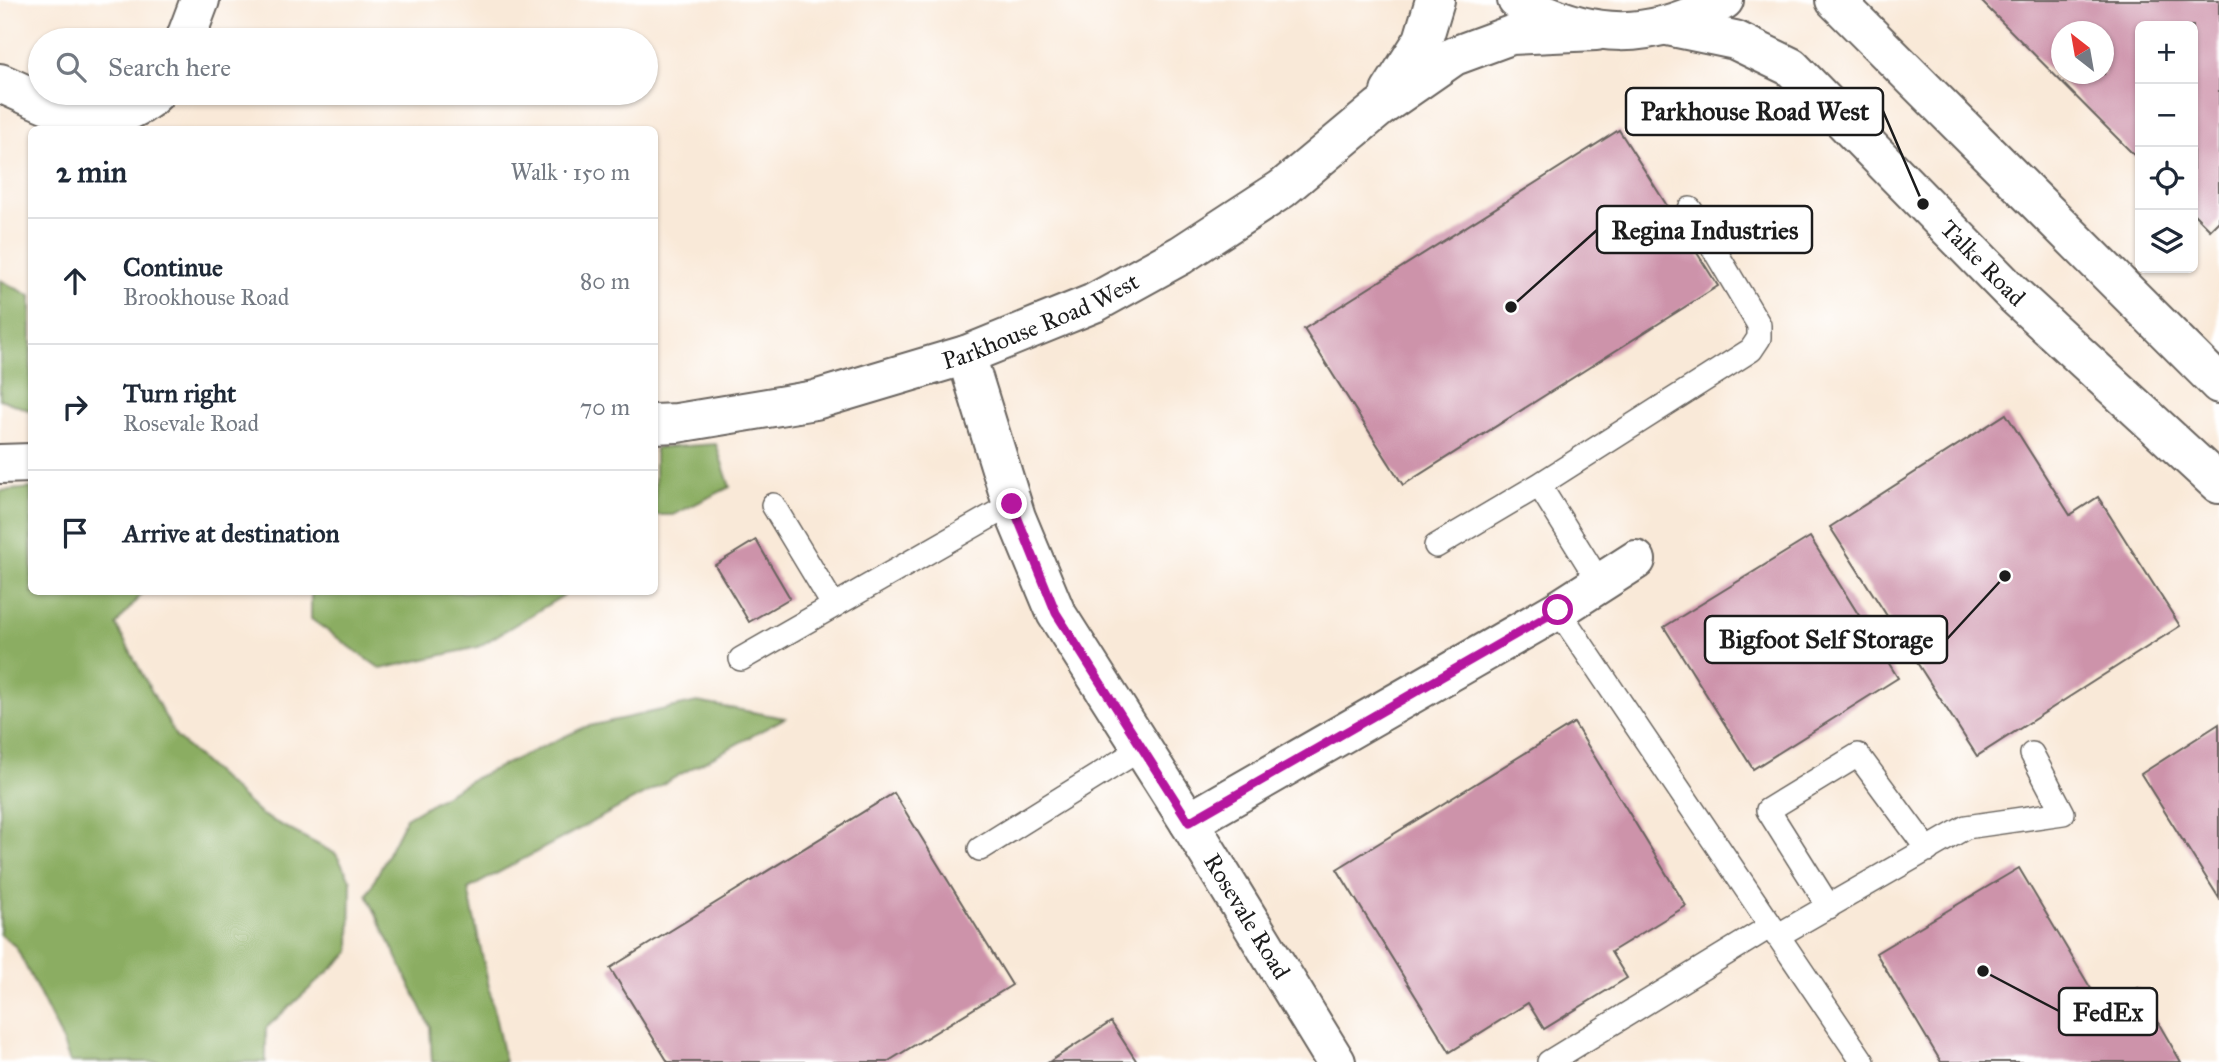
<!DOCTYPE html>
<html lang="en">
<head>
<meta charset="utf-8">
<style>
	:root { --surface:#fff; --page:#f6f6f7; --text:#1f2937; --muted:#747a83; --line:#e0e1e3 }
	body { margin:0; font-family:"IM FELL Great Primer",serif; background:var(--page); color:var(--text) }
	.controls { position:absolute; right:21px; top:21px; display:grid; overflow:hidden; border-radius:10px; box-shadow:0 2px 5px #0004 }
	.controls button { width:63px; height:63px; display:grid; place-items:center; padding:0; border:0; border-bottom:2px solid var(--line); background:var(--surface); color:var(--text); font:35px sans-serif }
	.compass { position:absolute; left:2051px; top:21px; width:63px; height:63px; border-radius:50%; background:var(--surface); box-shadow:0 2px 5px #0004; rotate:329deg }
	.stop { position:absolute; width:21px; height:21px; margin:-16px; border:5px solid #b5179e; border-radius:50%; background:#fff }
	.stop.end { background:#b5179e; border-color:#fff; box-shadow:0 2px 7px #0008 }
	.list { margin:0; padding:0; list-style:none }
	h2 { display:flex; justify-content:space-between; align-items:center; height:91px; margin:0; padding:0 28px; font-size:30px }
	h2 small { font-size:23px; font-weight:400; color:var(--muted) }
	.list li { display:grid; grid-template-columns:46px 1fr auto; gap:21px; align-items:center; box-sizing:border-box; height:126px; padding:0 28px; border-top:2px solid var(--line) }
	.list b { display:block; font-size:26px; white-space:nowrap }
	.list p { margin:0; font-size:23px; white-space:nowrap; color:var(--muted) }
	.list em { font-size:23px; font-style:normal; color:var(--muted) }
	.icon { flex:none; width:38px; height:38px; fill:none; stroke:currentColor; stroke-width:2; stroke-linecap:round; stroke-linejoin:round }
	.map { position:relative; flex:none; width:2219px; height:1062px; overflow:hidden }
	.search { position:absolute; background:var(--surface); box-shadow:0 2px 5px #0004; left:28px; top:28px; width:630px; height:77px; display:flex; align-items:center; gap:18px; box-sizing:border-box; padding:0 24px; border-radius:38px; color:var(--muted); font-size:26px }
	.panel { position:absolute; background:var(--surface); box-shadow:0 2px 5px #0004; left:28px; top:126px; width:630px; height:469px; border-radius:10px }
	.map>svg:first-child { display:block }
	.forest { fill:#8bad62; stroke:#54643f; stroke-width:2 }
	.building { fill:#cd93aa; fill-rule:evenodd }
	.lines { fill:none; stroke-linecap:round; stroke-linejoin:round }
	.service-casing { stroke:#69645e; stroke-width:26 }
	.minor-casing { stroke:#69645e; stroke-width:42 }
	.tertiary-casing { stroke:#69645e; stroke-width:42 }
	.trunk-casing { stroke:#69645e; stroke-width:42 }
	.service { stroke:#fff; stroke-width:23 }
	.minor { stroke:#fff; stroke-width:38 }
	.tertiary { stroke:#fff; stroke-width:38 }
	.trunk { stroke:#fff; stroke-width:38 }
	.route { stroke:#b5179e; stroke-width:9 }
	.labels { text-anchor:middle; stroke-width:6; stroke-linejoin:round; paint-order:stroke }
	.street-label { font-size:24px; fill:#1c1c1c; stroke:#fff }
	.leader { fill:none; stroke:#1c1c1c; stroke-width:2.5 }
	.callout-dot { fill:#1c1c1c; stroke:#fff; stroke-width:2.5 }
	.callout { fill:#fff; stroke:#1c1c1c; stroke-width:2.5 }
	.callout-label { font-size:26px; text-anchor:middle; font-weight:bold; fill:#1c1c1c }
</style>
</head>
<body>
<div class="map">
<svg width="2219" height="1062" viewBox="0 0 2219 1062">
	<rect width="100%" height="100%" fill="#fff"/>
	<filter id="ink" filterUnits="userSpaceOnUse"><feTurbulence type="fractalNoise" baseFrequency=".0143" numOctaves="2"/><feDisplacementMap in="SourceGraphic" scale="14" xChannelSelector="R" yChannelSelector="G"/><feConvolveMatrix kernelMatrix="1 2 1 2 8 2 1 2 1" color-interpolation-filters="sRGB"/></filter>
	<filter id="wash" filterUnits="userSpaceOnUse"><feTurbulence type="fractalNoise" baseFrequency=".00686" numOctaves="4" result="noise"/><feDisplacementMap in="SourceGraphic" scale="28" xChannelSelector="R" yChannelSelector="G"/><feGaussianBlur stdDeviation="1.57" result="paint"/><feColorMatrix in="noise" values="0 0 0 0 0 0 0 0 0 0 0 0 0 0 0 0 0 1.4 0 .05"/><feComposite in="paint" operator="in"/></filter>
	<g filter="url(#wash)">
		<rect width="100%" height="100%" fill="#f9e9d8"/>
		<path class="forest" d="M 0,280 L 31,296 L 31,411 L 0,399 Z
			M 716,444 L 730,487 L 673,515 L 655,515 L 655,448 Z
			M 31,488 L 32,592 L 143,592 L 116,625 L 176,737 L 260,814 L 336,854 L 351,881 L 350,952 L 266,1028 L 266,1062 L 70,1062 L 59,1033 L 16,947 L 0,934 L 0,491 Z
			M 311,592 L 565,592 L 564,595 L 478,647 L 381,669 L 311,619 Z
			M 697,702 L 785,718 L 468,889 L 505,1062 L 432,1062 L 430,1026 L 367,895 L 406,818 L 473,779 L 585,727 Z"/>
		<g id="blocks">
			<path class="building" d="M 1980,0 L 2219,0 L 2219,221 L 2210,230 L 2193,213 L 2193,26 L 2140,26 L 2140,161 ZM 2062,32 L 2104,32 L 2104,74 L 2062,74 Z
				M 1619,130 L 1718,286 L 1403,485 L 1304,329 Z
				M 2006,414 L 2070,515 L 2098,497 L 2180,626 L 1977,756 L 1830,527 Z
				M 1810,537 L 1898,678 L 1753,769 L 1664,627 Z
				M 756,540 L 790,598 L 749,622 L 715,565 Z
				M 1574,723 L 1686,906 L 1611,952 L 1627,978 L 1544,1029 L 1528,1003 L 1450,1052 L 1337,869 Z
				M 2219,724 L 2219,898 L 2141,774 Z
				M 894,793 L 1012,985 L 887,1062 L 668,1062 L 610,968 Z
				M 2019,868 L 2103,1009 L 2138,988 L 2181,1062 L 1941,1062 L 1876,953 Z
				M 1111,1022 L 1137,1062 L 1049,1062 Z"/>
		</g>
	</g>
	<g filter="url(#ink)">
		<use href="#blocks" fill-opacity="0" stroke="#69645e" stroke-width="2"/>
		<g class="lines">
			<defs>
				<path id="service" d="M 1539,485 L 1600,583
					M 773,505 L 834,606
					M 1436,546 L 1539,485 L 1751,350 L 1759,338 L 1759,325 L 1690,209
					M 1558,610 L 1863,1062
					M 741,659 L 1012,504
					M 980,849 L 1142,748
					M 1829,907 L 1768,810 L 1858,755 L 1928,850
					M 1777,936 L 1966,827 L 2063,813 L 2032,754
					M 1549,1062 L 1771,926"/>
				<g id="minor">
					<path d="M 185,40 L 200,0"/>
					<path d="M 0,83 C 26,94 54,109 80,116 C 104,123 139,110 155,93"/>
					<path id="s1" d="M 966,355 L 1016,517 L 1056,613 L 1189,822 L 1336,1062"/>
					<path d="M 1189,822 L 1558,610 L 1636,560"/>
				</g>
				<g id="tertiary">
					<path d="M 1390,92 L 1423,40 L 1435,0"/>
					<path id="s2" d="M 654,424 L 677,423 L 815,400 L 966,355 L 1094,303 L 1181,255 L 1282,189 L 1379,108 L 1454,56 L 1511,35 L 1596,31"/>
					<path d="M 0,464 L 32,463"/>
				</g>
				<g id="trunk">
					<path d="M 1517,0 C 1591,41 1651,42 1724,0"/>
					<path d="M 1835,0 L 2219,384"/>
					<path id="s3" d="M 1667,26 L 1735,40 L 1791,67 L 2013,294 L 2219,484"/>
				</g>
			</defs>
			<use href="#service" class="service-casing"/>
			<use href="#minor" class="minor-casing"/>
			<use href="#tertiary" class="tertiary-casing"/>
			<use href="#trunk" class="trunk-casing"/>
			<use href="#service" class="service"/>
			<use href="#minor" class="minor"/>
			<use href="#tertiary" class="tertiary"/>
			<use href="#trunk" class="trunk"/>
		</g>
	</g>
	<g class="lines" filter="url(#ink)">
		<path class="route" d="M 1012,504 L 1056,613 L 1189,822 L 1558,610"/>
	</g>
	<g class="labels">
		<g class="street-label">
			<text dy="8" stroke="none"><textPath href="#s3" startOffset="406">Talke Road</textPath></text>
			<text dy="8" stroke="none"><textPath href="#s2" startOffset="402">Parkhouse Road West</textPath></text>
			<text dy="8" stroke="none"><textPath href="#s1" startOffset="632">Rosevale Road</textPath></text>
		</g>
	</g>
	<path class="leader" d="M1923 204L1883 111M1511 307L1597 230M2005 576L1947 639M1983 971L2059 1011"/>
	<g class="callout-dot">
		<circle cx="1923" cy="204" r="7"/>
		<circle cx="1511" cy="307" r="7"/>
		<circle cx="2005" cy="576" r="7"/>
		<circle cx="1983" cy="971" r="7"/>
	</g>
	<g class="callout">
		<rect x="1626" y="88" width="257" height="47" rx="7"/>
		<rect x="1597" y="206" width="215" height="47" rx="7"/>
		<rect x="1705" y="616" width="242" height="47" rx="7"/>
		<rect x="2059" y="988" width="98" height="47" rx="7"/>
	</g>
	<g class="callout-label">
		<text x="1755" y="120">Parkhouse Road West</text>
		<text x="1705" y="239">Regina Industries</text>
		<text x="1826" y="648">Bigfoot Self Storage</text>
		<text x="2108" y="1021">FedEx</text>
	</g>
</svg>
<div class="controls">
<button>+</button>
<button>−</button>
<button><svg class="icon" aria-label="locate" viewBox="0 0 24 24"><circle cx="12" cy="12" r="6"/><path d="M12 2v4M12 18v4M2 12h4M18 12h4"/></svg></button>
<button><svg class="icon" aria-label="layers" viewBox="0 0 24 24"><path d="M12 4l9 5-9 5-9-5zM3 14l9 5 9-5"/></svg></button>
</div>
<svg class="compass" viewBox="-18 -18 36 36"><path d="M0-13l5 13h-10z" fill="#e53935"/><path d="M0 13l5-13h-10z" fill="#747a83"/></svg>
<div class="stop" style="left:1558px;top:610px"></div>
<div class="stop end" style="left:1012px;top:504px"></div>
<div class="search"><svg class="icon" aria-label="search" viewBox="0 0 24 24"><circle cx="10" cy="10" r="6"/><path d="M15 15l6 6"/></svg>Search here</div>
<section class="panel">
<h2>2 min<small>Walk · 150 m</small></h2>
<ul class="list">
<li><svg class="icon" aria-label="ahead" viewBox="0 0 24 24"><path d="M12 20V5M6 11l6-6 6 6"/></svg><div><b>Continue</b><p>Brookhouse Road</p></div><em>80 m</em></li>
<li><svg class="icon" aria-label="right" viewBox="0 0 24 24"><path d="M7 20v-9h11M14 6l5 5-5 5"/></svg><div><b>Turn right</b><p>Rosevale Road</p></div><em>70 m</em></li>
<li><svg class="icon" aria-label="arrive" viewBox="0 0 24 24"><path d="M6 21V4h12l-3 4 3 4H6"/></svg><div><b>Arrive at destination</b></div></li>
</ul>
</section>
</div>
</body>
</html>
